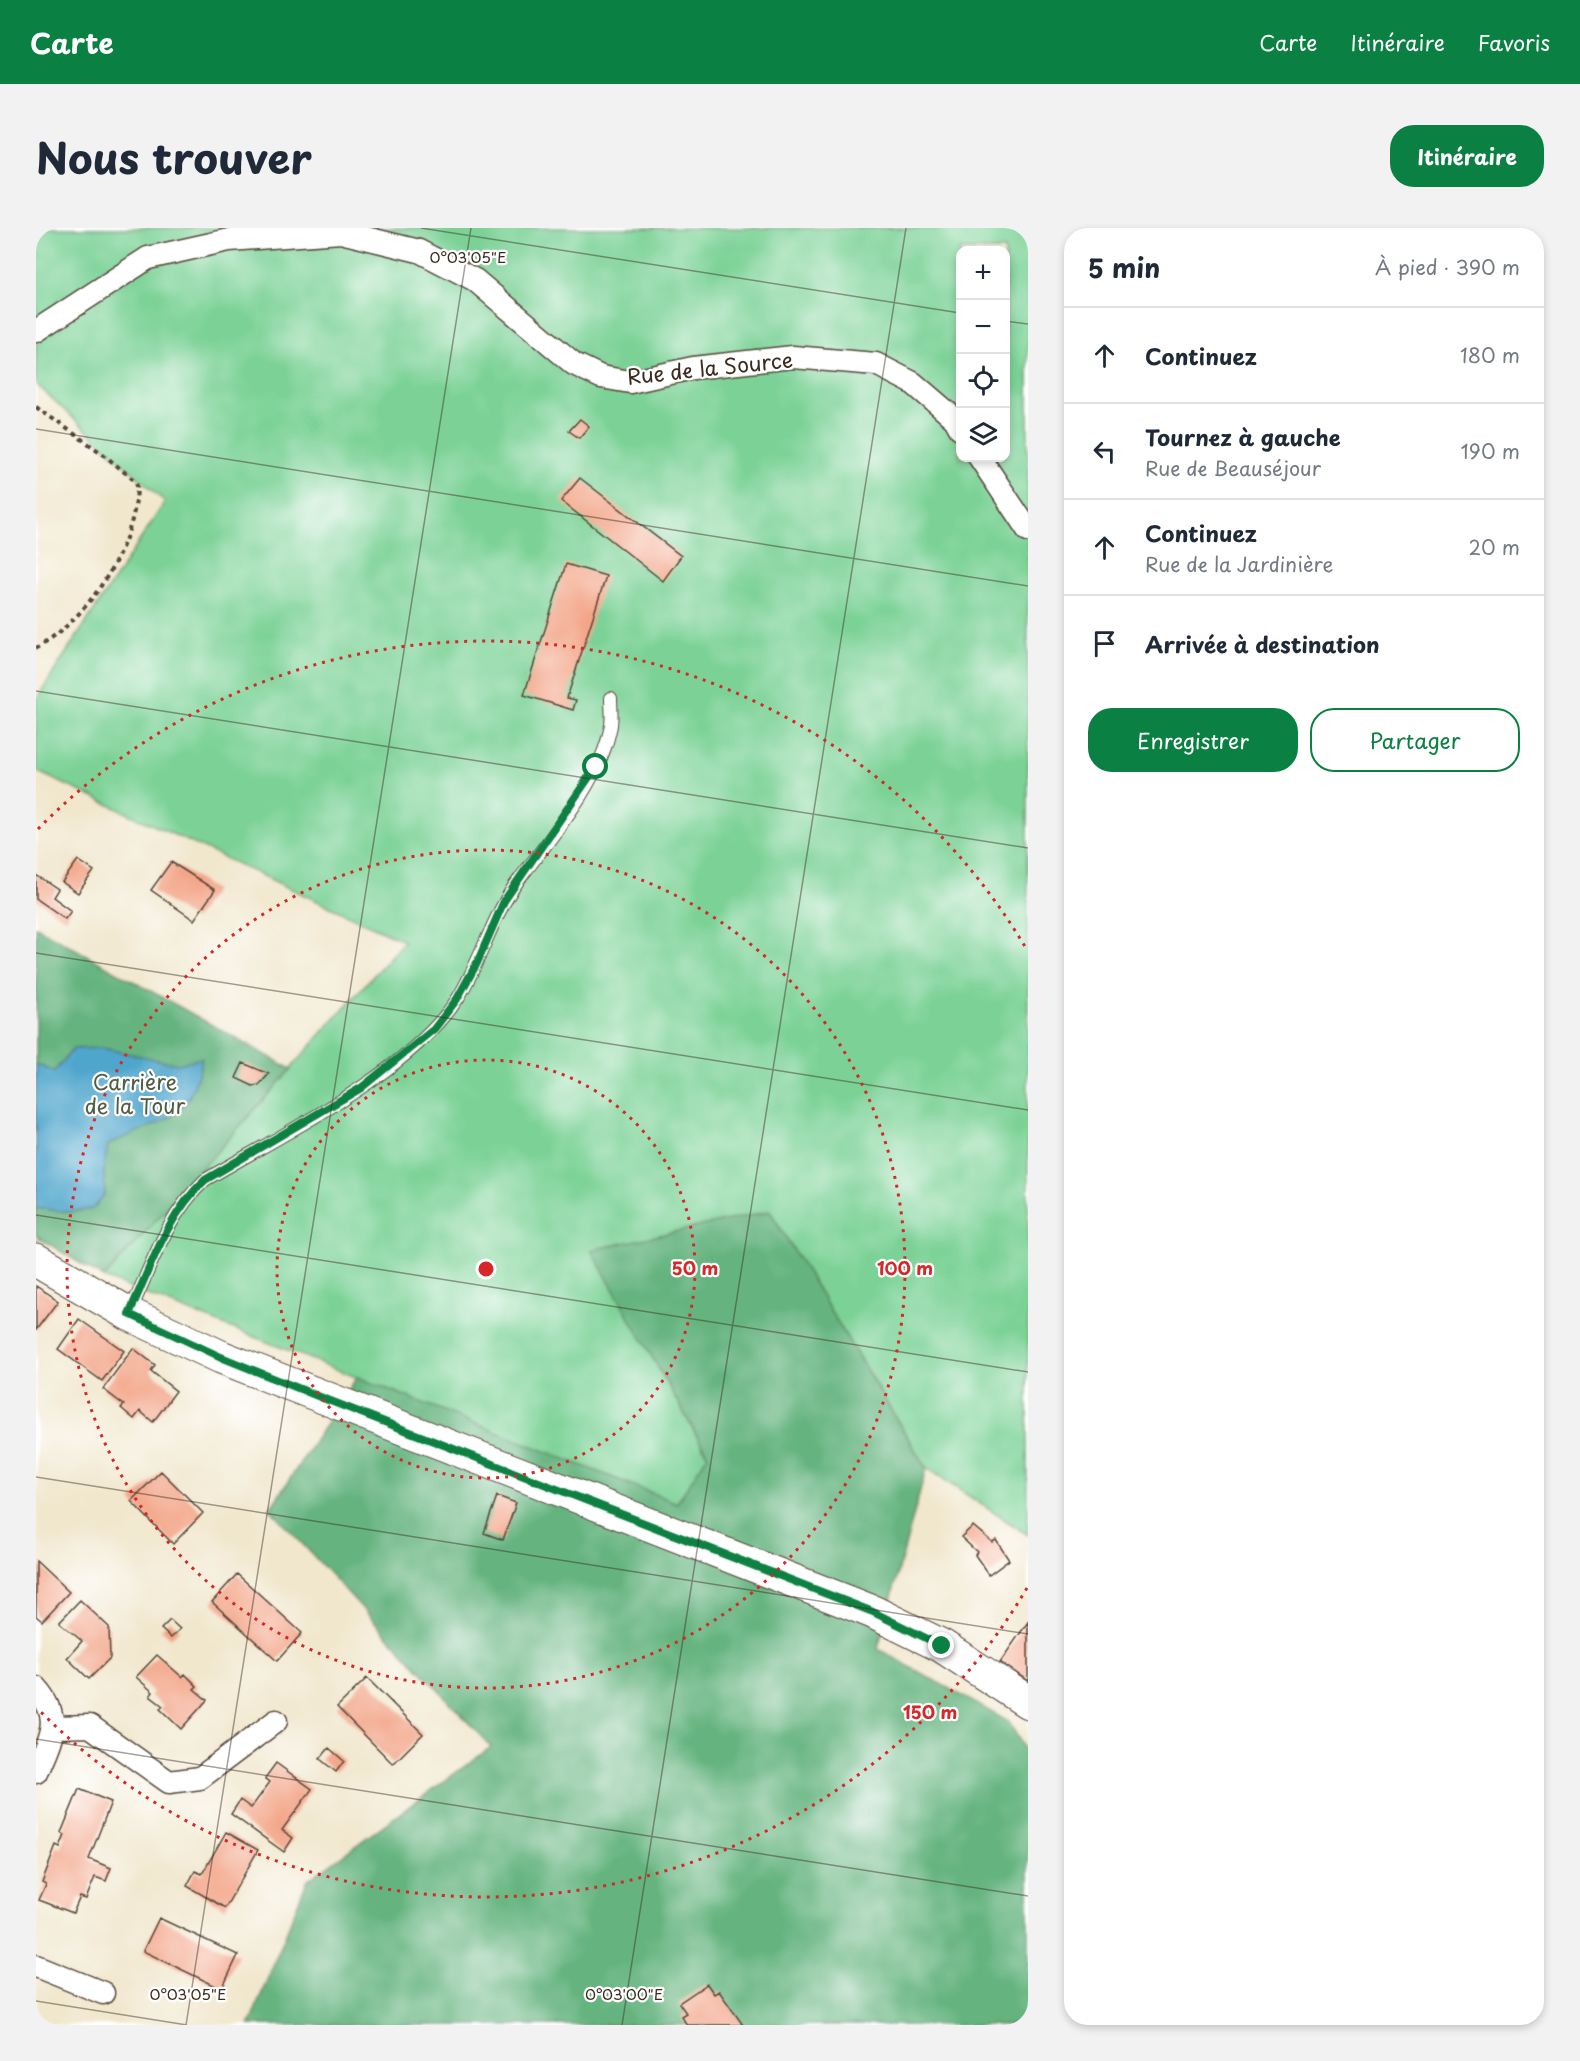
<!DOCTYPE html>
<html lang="fr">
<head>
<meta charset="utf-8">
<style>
	:root { --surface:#fff; --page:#f2f2f3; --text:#1f2937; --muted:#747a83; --line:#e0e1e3; --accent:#0b8043 }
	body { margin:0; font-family:"Playpen Sans",sans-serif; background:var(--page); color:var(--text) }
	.controls { position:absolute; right:18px; top:18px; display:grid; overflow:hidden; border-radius:12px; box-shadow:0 3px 9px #0003 }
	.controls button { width:54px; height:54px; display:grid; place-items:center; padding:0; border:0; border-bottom:2px solid var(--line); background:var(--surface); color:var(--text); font:30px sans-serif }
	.stop { position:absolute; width:18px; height:18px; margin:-14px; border:4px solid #0b8043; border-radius:50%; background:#fff }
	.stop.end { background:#0b8043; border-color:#fff; box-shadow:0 2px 6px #0008 }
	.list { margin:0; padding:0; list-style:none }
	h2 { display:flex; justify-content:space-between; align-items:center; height:78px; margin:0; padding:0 24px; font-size:26px }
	h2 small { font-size:20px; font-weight:400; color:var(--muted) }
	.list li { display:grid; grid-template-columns:39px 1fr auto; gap:18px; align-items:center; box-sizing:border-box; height:96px; padding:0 24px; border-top:2px solid var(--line) }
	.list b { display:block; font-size:22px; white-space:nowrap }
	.list p { margin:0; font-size:20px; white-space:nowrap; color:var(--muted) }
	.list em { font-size:20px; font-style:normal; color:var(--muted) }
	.actions { display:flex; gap:12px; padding:18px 24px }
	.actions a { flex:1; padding:14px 0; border:2px solid var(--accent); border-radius:24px; text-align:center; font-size:21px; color:var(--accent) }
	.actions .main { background:var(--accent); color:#fff }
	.icon { flex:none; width:33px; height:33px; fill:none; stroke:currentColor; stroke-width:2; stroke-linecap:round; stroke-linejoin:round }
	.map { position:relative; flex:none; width:992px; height:1797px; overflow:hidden; border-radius:24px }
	header { display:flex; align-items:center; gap:36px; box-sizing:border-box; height:84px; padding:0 30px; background:var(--accent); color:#fff }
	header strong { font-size:28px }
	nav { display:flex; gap:33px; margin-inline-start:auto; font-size:21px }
	.intro { display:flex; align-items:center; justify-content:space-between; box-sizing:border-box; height:144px; padding:0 36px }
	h1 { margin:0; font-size:42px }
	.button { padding:15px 27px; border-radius:24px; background:var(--accent); color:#fff; font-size:21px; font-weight:700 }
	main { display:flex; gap:36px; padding:0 36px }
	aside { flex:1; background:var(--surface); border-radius:24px; box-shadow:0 3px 9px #0003 }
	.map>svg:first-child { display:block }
	.green { fill:#7cd296; stroke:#5c7e5a; stroke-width:1.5; fill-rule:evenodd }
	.forest { fill:#65b47f; stroke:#506f4e; stroke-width:1.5 }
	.water { fill:#50a6cc; stroke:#466875; stroke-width:1.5 }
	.building { fill:#f3a588 }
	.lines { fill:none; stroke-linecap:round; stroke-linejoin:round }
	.lane-casing { stroke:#564638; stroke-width:14 }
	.street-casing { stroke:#564638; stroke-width:25 }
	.secondary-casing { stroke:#564638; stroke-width:35 }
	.path { stroke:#564638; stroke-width:4; stroke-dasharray:4.5 4.5; stroke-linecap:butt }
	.lane { stroke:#fff; stroke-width:12 }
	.street { stroke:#fff; stroke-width:22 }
	.secondary { stroke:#fff; stroke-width:33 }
	.route { stroke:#0b8043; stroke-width:8 }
	.ticks { fill:none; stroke:#3b2a1e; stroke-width:1.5; stroke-opacity:0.45 }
	.ring { fill:none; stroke:#d62828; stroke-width:3; stroke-dasharray:3 6 }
	.labels { text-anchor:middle; stroke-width:4.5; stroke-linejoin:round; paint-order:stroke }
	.street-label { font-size:21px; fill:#3b2a1e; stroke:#fff }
	.park-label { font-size:21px; fill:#4e5c42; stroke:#fff }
	.ticks-label { font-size:15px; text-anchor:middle; fill:#3b2a1e; stroke:#fff; stroke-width:4.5; stroke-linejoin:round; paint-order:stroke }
	.centre { fill:#d62828; stroke:#fff; stroke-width:3 }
	.ring-label { font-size:18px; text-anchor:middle; font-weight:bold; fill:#d62828; stroke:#fff; stroke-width:4.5; stroke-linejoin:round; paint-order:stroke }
</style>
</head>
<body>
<header>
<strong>Carte</strong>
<nav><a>Carte</a><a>Itinéraire</a><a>Favoris</a></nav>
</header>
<div class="intro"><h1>Nous trouver</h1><a class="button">Itinéraire</a></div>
<main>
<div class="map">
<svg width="992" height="1797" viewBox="0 0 992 1797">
	<rect width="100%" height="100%" fill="#fff"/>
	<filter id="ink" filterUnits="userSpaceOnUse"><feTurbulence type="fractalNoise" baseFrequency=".0167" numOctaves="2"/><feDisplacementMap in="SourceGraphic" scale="12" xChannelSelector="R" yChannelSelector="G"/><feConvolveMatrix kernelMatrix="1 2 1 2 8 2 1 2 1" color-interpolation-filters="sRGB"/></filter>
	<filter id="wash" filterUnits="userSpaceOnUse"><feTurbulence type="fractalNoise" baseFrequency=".008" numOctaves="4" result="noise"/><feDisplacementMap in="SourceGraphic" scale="24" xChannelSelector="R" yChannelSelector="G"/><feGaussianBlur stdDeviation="1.35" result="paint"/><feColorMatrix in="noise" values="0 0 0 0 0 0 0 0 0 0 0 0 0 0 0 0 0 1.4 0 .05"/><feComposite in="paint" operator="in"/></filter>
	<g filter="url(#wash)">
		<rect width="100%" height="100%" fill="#f1e7cd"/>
		<path class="green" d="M 0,0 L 992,0 L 992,1307 L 890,1240 L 734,983 L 556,1022 L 672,1228 L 641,1275 L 68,1050 L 368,713 L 0,543 L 0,471 L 129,274 L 0,156 ZM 924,22 L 969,22 L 969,230 L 924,230 Z"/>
		<path class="forest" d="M 0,699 L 255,841 L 68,1050 L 0,1008 Z
			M 734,983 L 890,1240 L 842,1421 L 973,1494 L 992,1527 L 992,1797 L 213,1797 L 271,1653 L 455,1519 L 234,1281 L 321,1149 L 641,1275 L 672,1227 L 555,1022 Z"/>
		<path class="water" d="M 66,820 L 142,836 L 166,830 C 152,900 127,888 72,917 L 68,941 L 69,966 L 57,981 L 34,984 L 0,980 L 0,836 L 18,844 L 37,821 Z"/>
		<g id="blocks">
			<path class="building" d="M 544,191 L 553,198 L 543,210 L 533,203 Z
				M 544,250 L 645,328 L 627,353 L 525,273 Z
				M 530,336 L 570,348 L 531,470 L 540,472 L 537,482 L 488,467 Z
				M 42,632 L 58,643 L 42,665 L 26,654 Z
				M 135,634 L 179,662 L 158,692 L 115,662 Z
				M 0,647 L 21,661 L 16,669 L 35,683 L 29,691 L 0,671 Z
				M 207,835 L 233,846 L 223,857 L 217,858 L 200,850 Z
				M 0,1058 L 22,1073 L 0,1102 Z
				M 43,1091 L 88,1123 L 66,1153 L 22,1121 Z
				M 97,1120 L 119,1137 L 115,1143 L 140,1163 L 117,1194 L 104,1183 L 98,1191 L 85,1180 L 88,1177 L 67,1161 Z
				M 125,1243 L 167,1285 L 137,1316 L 95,1273 Z
				M 461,1268 L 480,1275 L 467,1312 L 448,1305 Z
				M 937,1298 L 956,1314 L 960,1312 L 973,1332 L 953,1347 L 939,1327 L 941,1324 L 925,1309 Z
				M 0,1333 L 33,1364 L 6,1393 L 0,1388 Z
				M 201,1346 L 266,1405 L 241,1433 L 176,1374 Z
				M 44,1372 L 73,1399 L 74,1430 L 53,1451 L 31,1430 L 46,1413 L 23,1394 Z
				M 134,1392 L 144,1401 L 135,1410 L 125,1401 Z
				M 992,1394 L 992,1453 L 964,1434 Z
				M 121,1427 L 146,1449 L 149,1446 L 161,1458 L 158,1461 L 171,1472 L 145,1501 L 124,1481 L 127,1478 L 114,1468 L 117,1464 L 100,1449 Z
				M 331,1450 L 387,1506 L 357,1536 L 301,1479 Z
				M 293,1520 L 308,1533 L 300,1544 L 284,1531 Z
				M 240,1535 L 276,1561 L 246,1602 L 257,1610 L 248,1624 L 195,1586 L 204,1572 L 215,1580 L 234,1554 L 229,1550 Z
				M 43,1561 L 75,1574 L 53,1631 L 75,1640 L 70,1653 L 59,1649 L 50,1671 L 44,1669 L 37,1685 L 3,1672 L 10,1656 L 6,1654 L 20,1618 L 24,1620 L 29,1607 L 25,1605 Z
				M 190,1604 L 222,1622 L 189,1680 L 151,1658 L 159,1643 L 166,1646 Z
				M 123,1690 L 202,1727 L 186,1761 L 107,1723 Z
				M 671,1756 L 678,1766 L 683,1763 L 707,1797 L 651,1797 L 645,1788 L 650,1785 L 643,1775 Z"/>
		</g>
	</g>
	<g filter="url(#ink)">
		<use href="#blocks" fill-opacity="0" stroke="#564638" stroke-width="1.5"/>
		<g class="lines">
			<defs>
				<path id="lane" d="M 94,1084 C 115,1038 131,987 169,952 C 246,906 374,845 422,770 C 445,733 456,688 482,653 C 514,610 563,555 574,502 C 577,492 575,481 575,470"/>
				<path id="street" d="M 0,103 L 112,30 L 193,12 L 305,4 L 383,23 L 439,52 L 538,136 L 565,149 L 594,154 L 657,140 L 757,129 L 840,136 L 877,155 L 919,191 L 924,200
					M 944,230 L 992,302
					M 0,1460 C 28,1490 13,1511 0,1544
					M 18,1499 L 54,1498 L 133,1554 L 164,1550 L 240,1493
					M 0,1738 L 67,1765"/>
				<path id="secondary" d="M 0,1032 L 93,1086 L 185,1129 L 837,1384 L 906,1418 L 992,1474"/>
			</defs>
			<use href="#lane" class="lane-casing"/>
			<use href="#street" class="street-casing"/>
			<use href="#secondary" class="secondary-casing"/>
			<path class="path" d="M 0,179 L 67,226 L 99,253 L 101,258 C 100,317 52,392 0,420"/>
			<use href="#lane" class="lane"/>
			<use href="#street" class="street"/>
			<use href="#secondary" class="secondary"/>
		</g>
	</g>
	<g class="lines" filter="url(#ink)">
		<path class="route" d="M 560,539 L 468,673 L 441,735 L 421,771 L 398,801 L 325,860 L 169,952 C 131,987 114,1040 93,1086 L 185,1129 L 279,1167 L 837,1384 L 906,1418"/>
	</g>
	<path class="ticks" d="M 385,0 L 924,85M 969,93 L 992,96M 0,201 L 992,358M 0,463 L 992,620M 0,725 L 992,882M 0,987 L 992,1144M 0,1249 L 992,1406M 0,1511 L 992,1668M 0,1773 L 151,1797M 150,1797 L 435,0M 586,1797 L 870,0"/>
	<g class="ring">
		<circle cx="450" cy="1041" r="209"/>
		<circle cx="450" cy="1041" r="419"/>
		<path d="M991 1360A628 628 0 0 1 2 1481M2 601A628 628 0 0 1 991 722"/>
	</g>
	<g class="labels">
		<g class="street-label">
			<text transform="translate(674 141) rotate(-6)" y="7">Rue de la Source</text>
		</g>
		<g class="park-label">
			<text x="99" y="862">Carrière<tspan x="99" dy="24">de la Tour</tspan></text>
		</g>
	</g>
	<g class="ticks-label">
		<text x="432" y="35">0°03'05"E</text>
		<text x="152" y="1772">0°03'05"E</text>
		<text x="588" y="1772">0°03'00"E</text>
	</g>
	<circle cx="450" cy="1041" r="9" class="centre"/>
	<g class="ring-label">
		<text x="659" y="1047">50 m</text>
		<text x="869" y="1047">100 m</text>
		<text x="894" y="1491">150 m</text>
	</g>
</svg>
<div class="controls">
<button>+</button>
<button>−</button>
<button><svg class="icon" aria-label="locate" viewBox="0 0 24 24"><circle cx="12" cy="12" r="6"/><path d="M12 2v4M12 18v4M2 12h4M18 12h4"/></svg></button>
<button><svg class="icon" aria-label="layers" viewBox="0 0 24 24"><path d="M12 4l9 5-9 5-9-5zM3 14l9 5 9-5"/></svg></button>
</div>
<div class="stop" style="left:560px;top:539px"></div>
<div class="stop end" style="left:906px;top:1418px"></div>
</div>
<aside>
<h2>5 min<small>À pied · 390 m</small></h2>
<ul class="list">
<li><svg class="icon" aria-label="ahead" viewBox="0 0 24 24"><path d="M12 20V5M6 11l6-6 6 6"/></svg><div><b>Continuez</b></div><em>180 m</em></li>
<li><svg class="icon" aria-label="left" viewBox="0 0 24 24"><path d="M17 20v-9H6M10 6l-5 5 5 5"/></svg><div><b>Tournez à gauche</b><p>Rue de Beauséjour</p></div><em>190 m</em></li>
<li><svg class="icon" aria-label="ahead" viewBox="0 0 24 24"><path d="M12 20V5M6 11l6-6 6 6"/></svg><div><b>Continuez</b><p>Rue de la Jardinière</p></div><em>20 m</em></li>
<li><svg class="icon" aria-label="arrive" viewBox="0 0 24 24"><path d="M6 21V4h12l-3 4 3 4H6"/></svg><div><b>Arrivée à destination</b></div></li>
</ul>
<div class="actions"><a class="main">Enregistrer</a><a>Partager</a></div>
</aside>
</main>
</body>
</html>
